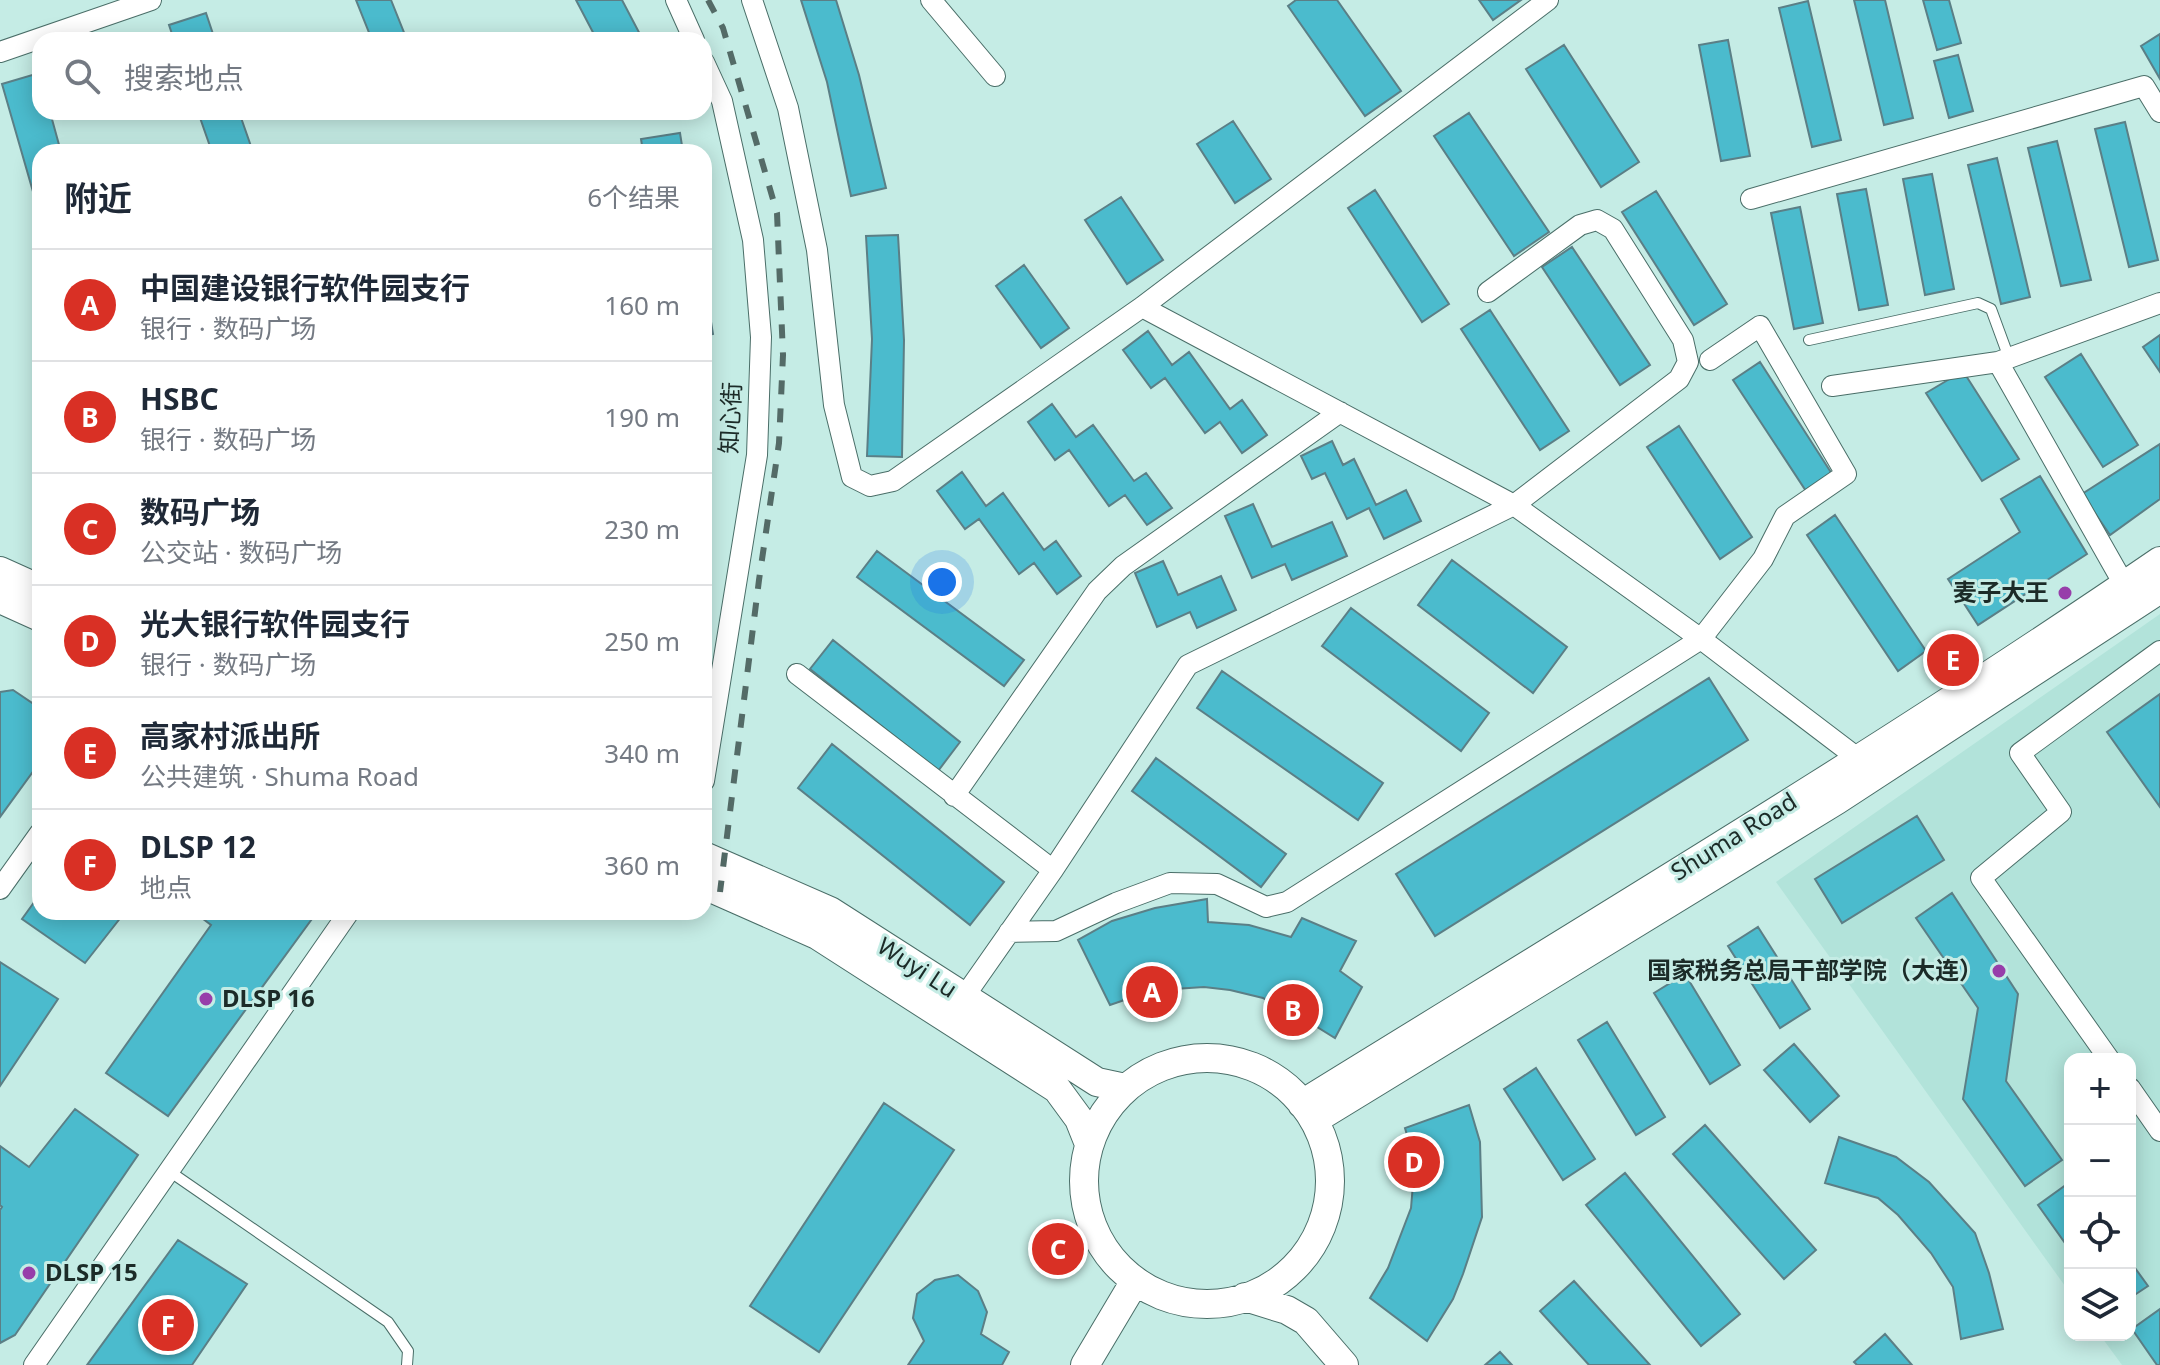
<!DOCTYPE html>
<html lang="zh">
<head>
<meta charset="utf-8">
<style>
	:root { --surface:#fff; --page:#f2f2f3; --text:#1f2937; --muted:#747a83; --line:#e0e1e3; --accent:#d93025 }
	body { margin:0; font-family:"Noto Sans","Noto Sans SC",sans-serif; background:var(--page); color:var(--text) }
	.controls { position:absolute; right:24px; bottom:24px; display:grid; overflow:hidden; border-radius:16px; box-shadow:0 4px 20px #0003 }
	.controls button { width:72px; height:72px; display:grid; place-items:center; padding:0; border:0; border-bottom:2px solid var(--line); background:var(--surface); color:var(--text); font:40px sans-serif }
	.you { position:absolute; left:942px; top:582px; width:28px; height:28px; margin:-20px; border:6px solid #fff; border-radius:50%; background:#1a73e8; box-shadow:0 0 0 12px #1a73e833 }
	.badge { display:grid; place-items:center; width:52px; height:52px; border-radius:50%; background:var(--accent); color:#fff; font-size:26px; font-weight:700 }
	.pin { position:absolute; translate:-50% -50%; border:4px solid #fff; box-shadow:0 2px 8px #0006 }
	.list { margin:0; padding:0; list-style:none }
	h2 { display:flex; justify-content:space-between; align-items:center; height:104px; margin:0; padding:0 32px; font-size:34px }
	h2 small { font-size:26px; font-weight:400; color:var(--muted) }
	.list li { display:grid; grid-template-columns:52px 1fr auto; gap:24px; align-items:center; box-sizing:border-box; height:112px; padding:0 32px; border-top:2px solid var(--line) }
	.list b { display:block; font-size:30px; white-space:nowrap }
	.list p { margin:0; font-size:26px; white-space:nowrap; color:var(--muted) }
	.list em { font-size:26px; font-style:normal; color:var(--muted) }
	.icon { flex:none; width:44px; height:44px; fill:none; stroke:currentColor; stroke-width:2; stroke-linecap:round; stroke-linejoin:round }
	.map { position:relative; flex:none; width:2160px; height:1365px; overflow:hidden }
	.search { position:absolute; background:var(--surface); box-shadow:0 4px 20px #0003; left:32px; top:32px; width:680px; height:88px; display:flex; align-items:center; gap:20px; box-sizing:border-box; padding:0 28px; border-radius:24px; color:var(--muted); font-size:30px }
	.panel { position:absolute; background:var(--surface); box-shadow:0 4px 20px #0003; left:32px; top:144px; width:680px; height:776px; border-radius:24px }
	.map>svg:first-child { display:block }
	.built { fill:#b2e3da }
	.building { fill:#4bbbcd; stroke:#5b7f86; stroke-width:2 }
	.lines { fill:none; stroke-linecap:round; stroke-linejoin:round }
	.service-casing { stroke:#4a6e68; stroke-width:12 }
	.minor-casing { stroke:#4a6e68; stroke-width:22 }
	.secondary-casing { stroke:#4a6e68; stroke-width:30 }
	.service { stroke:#fff; stroke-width:10 }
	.minor { stroke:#fff; stroke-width:20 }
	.secondary { stroke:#fff; stroke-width:28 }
	.rail { stroke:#546b67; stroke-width:6; stroke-dasharray:14 14; stroke-linecap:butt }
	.poi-dot { fill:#973eaa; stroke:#c5ece5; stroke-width:3 }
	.labels { text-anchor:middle; stroke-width:6; stroke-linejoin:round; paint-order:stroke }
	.street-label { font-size:24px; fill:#1c2b28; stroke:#c5ece5 }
	.poi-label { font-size:24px; font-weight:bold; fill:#1c2b28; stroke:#c5ece5; text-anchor:end }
</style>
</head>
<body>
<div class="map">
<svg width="2160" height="1365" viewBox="0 0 2160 1365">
	<rect width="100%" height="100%" fill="#c5ece5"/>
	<path class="built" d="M 2160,614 L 2160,1365 L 2122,1365 L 2100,1335 L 2130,1335 L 2130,1059 L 2070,1059 L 2070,1293 L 1776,882 Z"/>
	<path class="building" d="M 356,0 L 391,0 L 407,40 L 372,40 Z
		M 576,0 L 622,0 L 643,40 L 597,40 Z
		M 801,0 L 836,0 L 859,75 L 886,188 L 851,196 L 827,82 Z
		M 1296,0 L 1337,0 L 1401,91 L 1365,116 L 1288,6 Z
		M 1479,0 L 1521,0 L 1493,20 Z
		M 1854,0 L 1885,0 L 1913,118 L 1884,125 Z
		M 1923,0 L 1949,0 L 1961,43 L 1937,50 Z
		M 1808,1 L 1841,140 L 1812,147 L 1779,8 Z
		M 206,13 L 215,40 L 174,40 L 169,25 Z
		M 2160,34 L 2160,79 L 2141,46 Z
		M 1728,40 L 1750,156 L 1721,161 L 1699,45 Z
		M 1564,45 L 1639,162 L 1601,187 L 1526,69 Z
		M 1958,55 L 1973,111 L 1949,118 L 1934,61 Z
		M 39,73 L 40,112 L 50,112 L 61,152 L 40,152 L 40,216 L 2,84 Z
		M 198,112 L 239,112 L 253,152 L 212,152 Z
		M 1469,113 L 1549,232 L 1514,256 L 1434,136 Z
		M 1233,121 L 1271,179 L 1235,203 L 1197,144 Z
		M 2125,122 L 2158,260 L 2129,267 L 2095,129 Z
		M 680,133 L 683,152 L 643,152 L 641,139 Z
		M 2057,141 L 2091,280 L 2061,286 L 2028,148 Z
		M 1997,158 L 2030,297 L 2001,304 L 1968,165 Z
		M 1932,174 L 1954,289 L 1925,295 L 1903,179 Z
		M 1866,189 L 1888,305 L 1859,310 L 1837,194 Z
		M 1375,190 L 1449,304 L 1422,322 L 1348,208 Z
		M 1656,191 L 1727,304 L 1694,325 L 1622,212 Z
		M 1121,197 L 1163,260 L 1127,284 L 1085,220 Z
		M 1800,207 L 1823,323 L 1794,329 L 1771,213 Z
		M 898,235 L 904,340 L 902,457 L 867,456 L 872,339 L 866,236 Z
		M 1572,247 L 1650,365 L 1620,385 L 1542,267 Z
		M 1024,265 L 1069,328 L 1041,348 L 996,286 Z
		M 704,279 L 713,334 L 704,336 Z
		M 1490,310 L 1569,431 L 1540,450 L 1461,329 Z
		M 1148,331 L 1172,365 L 1189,352 L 1230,409 L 1242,400 L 1267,435 L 1242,453 L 1220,422 L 1205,433 L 1165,378 L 1151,388 L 1123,350 Z
		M 2160,335 L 2160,372 L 2143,347 Z
		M 2081,354 L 2138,445 L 2103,467 L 2045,377 Z
		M 1760,362 L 1832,474 L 1806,491 L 1733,380 Z
		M 1963,371 L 2019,459 L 1982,481 L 1926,393 Z
		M 1052,404 L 1076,437 L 1093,425 L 1134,481 L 1146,473 L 1172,508 L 1147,525 L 1125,495 L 1109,506 L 1069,450 L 1055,460 L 1028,422 Z
		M 1679,426 L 1752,537 L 1720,559 L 1647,447 Z
		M 1332,441 L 1343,465 L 1354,459 L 1376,505 L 1406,490 L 1421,521 L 1384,539 L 1369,508 L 1347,519 L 1325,473 L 1312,479 L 1301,456 Z
		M 2160,444 L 2160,499 L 2110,535 L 2082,494 Z
		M 962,472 L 986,506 L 1003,493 L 1044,550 L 1056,541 L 1081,576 L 1057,594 L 1034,563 L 1019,574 L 979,519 L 965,529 L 937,491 Z
		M 2040,476 L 2087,554 L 1978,625 L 1948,579 L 2020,532 L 2001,499 Z
		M 1253,504 L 1272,547 L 1332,522 L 1347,556 L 1292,580 L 1285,564 L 1252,578 L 1225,516 Z
		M 1835,515 L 1926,651 L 1898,671 L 1807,535 Z
		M 877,551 L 1024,660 L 1004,686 L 857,577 Z
		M 1452,560 L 1567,647 L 1533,693 L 1418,605 Z
		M 1163,561 L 1178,595 L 1221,576 L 1236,610 L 1197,628 L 1190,612 L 1157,627 L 1135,573 Z
		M 1351,608 L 1489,713 L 1461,751 L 1322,646 Z
		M 833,640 L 960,742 L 938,771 L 810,669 Z
		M 1222,671 L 1383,783 L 1358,820 L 1197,708 Z
		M 1709,678 L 1748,740 L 1435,936 L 1396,874 Z
		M 13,690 L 35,705 L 40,721 L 40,754 L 37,766 L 0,817 L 0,692 Z
		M 2160,694 L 2160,807 L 2107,732 Z
		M 832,744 L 1004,882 L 970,925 L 798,788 Z
		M 1156,758 L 1286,854 L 1261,887 L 1132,791 Z
		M 1917,816 L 1944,860 L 1842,923 L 1815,879 Z
		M 1952,893 L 2018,994 L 2006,1081 L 2062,1160 L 2025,1186 L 1963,1099 L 1978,1008 L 1916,918 Z
		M 40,894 L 40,912 L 125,912 L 85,963 L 22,919 Z
		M 1207,899 L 1208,922 L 1249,925 L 1291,937 L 1302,918 L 1356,941 L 1340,971 L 1362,987 L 1335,1038 L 1301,1017 L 1263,998 L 1230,990 L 1204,987 L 1174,989 L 1139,995 L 1110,1005 L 1078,940 L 1112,921 L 1155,908 Z
		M 194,912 L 317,912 L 168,1116 L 106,1073 L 211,925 Z
		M 1758,927 L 1810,1009 L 1780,1028 L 1728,946 Z
		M 0,962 L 58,999 L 0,1086 Z
		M 1685,974 L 1740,1065 L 1710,1084 L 1654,993 Z
		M 1607,1022 L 1665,1117 L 1636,1135 L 1578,1040 Z
		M 1794,1044 L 1839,1096 L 1810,1122 L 1764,1070 Z
		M 1536,1068 L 1595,1159 L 1563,1180 L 1504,1089 Z
		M 884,1103 L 954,1150 L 819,1352 L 750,1306 Z
		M 1469,1105 L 1480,1142 L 1482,1217 L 1463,1274 L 1453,1299 L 1427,1341 L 1370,1298 L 1388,1268 L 1411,1208 L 1413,1184 L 1411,1149 L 1405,1128 Z
		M 75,1109 L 138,1155 L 15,1335 L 0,1343 L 0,1210 L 2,1207 L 0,1205 L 0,1146 L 29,1167 Z
		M 1705,1125 L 1816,1250 L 1784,1279 L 1673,1154 Z
		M 1839,1137 L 1896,1157 L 1929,1182 L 1975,1233 L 1989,1273 L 2003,1329 L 1961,1339 L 1953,1287 L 1931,1253 L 1898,1215 L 1878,1198 L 1825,1183 Z
		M 1625,1173 L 1740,1314 L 1701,1346 L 1586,1205 Z
		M 2070,1182 L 2070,1250 L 2038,1205 Z
		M 178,1240 L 247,1284 L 192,1365 L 87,1365 Z
		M 2130,1261 L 2148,1286 L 2130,1298 Z
		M 958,1275 L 978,1291 L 987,1312 L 981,1334 L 1009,1352 L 1002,1365 L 908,1365 L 924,1341 L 913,1318 L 917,1294 L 935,1280 Z
		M 1574,1281 L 1650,1365 L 1589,1365 L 1540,1311 Z
		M 2160,1309 L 2160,1365 L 2157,1365 L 2132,1329 Z
		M 1885,1334 L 1912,1365 L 1857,1365 L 1854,1362 Z
		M 1500,1352 L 1512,1365 L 1485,1365 Z"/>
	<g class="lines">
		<defs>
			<path id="service" d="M 1809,340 L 1978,303 L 1991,309 L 2009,358
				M 169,1171 L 388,1322 L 408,1351 L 407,1365"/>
			<path id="minor" d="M 676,0 L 694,40
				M 752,0 L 788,108 L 817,250 L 834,405 L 852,477 L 870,486 L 893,481 L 1142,307 L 1548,0
				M 931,0 L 995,76
				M 0,52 L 151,0
				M 704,62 L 722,101 L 753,240 L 761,337 L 757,455 L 704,781
				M 1751,199 L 2144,86 L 2160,112
				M 1142,307 L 1514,505 L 1701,639 L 1868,766
				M 1998,362 L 2130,595
				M 1832,386 L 1998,362 L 2160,303
				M 797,674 L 1053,870
				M 954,796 L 1097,591 L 1123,566 L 1340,412
				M 0,889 L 40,833
				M 1009,932 L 1056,931 L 1116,903 L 1170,883 L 1217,884 L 1266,907 L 1287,902 L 1701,639 L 1763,559 L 1785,516 L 1846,474 L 1760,326 L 1710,360
				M 964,997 L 1053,870 L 1188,665 L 1514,505 L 1679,379 L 1688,362 L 1683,340 L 1613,229 L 1597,220 L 1580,225 L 1488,292
				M 2109,1059 L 1981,878 L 2061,812 L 2020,753 L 2160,651
				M 2130,1088 L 2160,1131
				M 34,1365 L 349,912"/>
			<path id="secondary" d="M 0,571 L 40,589
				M 0,599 L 40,617
				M 704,856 L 830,911 L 1097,1082 L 1125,1088
				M 704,885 L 817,935 L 1057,1089 L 1079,1119 L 1089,1144
				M1084 1181a123 123 0 1 1 246 0a123 123 0 1 1-246 0Z
				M 1302,1104 C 1590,926 1881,752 2160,561
				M 1314,1120 L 1837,800 L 2160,589
				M 1245,1297 L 1287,1310 L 1306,1321 L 1344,1365
				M 1085,1365 L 1135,1281"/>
		</defs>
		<use href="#service" class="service-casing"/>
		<use href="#minor" class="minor-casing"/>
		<use href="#secondary" class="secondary-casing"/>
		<use href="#service" class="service"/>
		<use href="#minor" class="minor"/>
		<use href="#secondary" class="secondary"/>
		<path class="rail" d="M 708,0 L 723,28 L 777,213 L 783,355 L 779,443 L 759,580 L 720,892"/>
	</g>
	<g class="poi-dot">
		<circle cx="2065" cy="593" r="8"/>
		<circle cx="1999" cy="971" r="8"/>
		<circle cx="206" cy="999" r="8"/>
		<circle cx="29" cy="1273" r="8"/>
	</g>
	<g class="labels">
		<g class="street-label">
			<text transform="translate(731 418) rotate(-87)" y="8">知心街</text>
			<text transform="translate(1734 837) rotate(-32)" y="8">Shuma Road</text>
			<text transform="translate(917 968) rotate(33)" y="8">Wuyi Lu</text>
		</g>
		<g class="poi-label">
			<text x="2049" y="601">麦子大王</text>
			<text x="1983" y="979">国家税务总局干部学院（大连）</text>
			<text x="222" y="1007" text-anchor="start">DLSP 16</text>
			<text x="45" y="1281" text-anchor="start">DLSP 15</text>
		</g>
	</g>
</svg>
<div class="controls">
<button>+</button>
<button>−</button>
<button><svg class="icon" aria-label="locate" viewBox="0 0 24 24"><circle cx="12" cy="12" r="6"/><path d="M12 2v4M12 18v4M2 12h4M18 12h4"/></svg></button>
<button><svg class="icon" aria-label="layers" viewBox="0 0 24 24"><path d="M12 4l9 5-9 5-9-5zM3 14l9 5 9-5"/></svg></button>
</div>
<div class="you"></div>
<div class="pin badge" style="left:1152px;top:992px">A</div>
<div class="pin badge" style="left:1293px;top:1010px">B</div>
<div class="pin badge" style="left:1058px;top:1249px">C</div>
<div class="pin badge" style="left:1414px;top:1162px">D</div>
<div class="pin badge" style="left:1953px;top:660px">E</div>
<div class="pin badge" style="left:168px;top:1325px">F</div>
<div class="search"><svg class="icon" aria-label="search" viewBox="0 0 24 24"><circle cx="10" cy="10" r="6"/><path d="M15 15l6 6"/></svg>搜索地点</div>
<section class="panel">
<h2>附近<small>6个结果</small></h2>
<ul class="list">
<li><span class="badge">A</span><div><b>中国建设银行软件园支行</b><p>银行 · 数码广场</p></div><em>160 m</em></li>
<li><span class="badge">B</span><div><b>HSBC</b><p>银行 · 数码广场</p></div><em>190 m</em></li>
<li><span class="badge">C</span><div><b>数码广场</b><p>公交站 · 数码广场</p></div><em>230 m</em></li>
<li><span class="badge">D</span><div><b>光大银行软件园支行</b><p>银行 · 数码广场</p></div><em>250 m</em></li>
<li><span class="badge">E</span><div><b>高家村派出所</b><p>公共建筑 · Shuma Road</p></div><em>340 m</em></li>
<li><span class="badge">F</span><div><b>DLSP 12</b><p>地点</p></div><em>360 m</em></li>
</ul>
</section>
</div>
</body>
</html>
